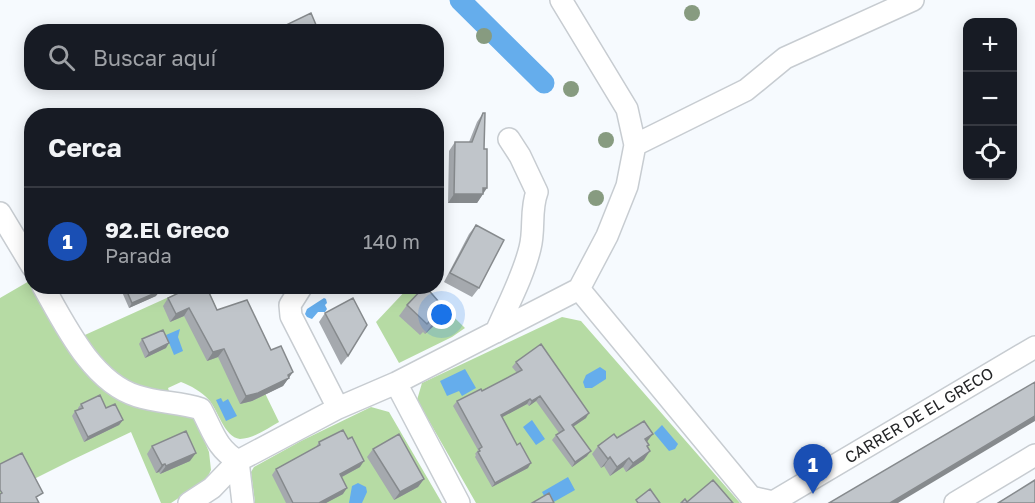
<!DOCTYPE html>
<html lang="es">
<head>
<meta charset="utf-8">
<style>
	:root { --surface:#171b24; --page:#20242c; --text:#f1f3f6; --muted:#9ea1a6; --line:#363941; --accent:#0b8043 }
	body { margin:0; font-family:"Golos Text",sans-serif; background:var(--page); color:var(--text) }
	.controls { position:absolute; right:18px; top:18px; display:grid; overflow:hidden; border-radius:12px; box-shadow:0 3px 15px #0003 }
	.controls button { width:54px; height:54px; display:grid; place-items:center; padding:0; border:0; border-bottom:2px solid var(--line); background:var(--surface); color:var(--text); font:30px sans-serif }
	.you { position:absolute; left:442px; top:315px; width:21px; height:21px; margin:-15px; border:4px solid #fff; border-radius:50%; background:#1a73e8; box-shadow:0 0 0 9px #1a73e833 }
	.badge { display:grid; place-items:center; width:39px; height:39px; border-radius:50%; background:var(--accent); color:#fff; font-size:20px; font-weight:700 }
	.pin { position:absolute; translate:-50% -50px; filter:drop-shadow(0 2px 3px #0008) }
	.pin::after { content:''; position:absolute; top:32px; width:21px; height:18px; background:inherit; clip-path:polygon(0 0,100% 0,50% 100%) }
	.list { margin:0; padding:0; list-style:none }
	h2 { display:flex; justify-content:space-between; align-items:center; height:78px; margin:0; padding:0 24px; font-size:26px }
	h2 small { font-size:20px; font-weight:400; color:var(--muted) }
	.list li { display:grid; grid-template-columns:39px 1fr auto; gap:18px; align-items:center; box-sizing:border-box; height:108px; padding:0 24px; border-top:2px solid var(--line) }
	.list b { display:block; font-size:22px; white-space:nowrap }
	.list p { margin:0; font-size:20px; white-space:nowrap; color:var(--muted) }
	.list em { font-size:20px; font-style:normal; color:var(--muted) }
	.icon { flex:none; width:33px; height:33px; fill:none; stroke:currentColor; stroke-width:2; stroke-linecap:round; stroke-linejoin:round }
	.map { position:relative; flex:none; width:1035px; height:503px; overflow:hidden }
	.search { position:absolute; background:var(--surface); box-shadow:0 3px 15px #0003; left:24px; top:24px; width:420px; height:66px; display:flex; align-items:center; gap:15px; box-sizing:border-box; padding:0 21px; border-radius:24px; color:var(--muted); font-size:22px }
	.panel { position:absolute; background:var(--surface); box-shadow:0 3px 15px #0003; left:24px; top:108px; width:420px; height:186px; border-radius:24px }
	.map>svg:first-child { display:block }
	.green { fill:#b6dba4 }
	.water { fill:#65adec }
	.lines { fill:none; stroke-linecap:round; stroke-linejoin:round }
	.canal { stroke:#65adec; stroke-width:21 }
	.minor-casing { stroke:#c7ccd1; stroke-width:24 }
	.minor { stroke:#fff; stroke-width:21 }
	.tree { fill:#879b80 }
	.wall { fill:#a5a9ae }
	.shaded-wall { fill:#868a8d }
	.building { fill:#c0c5ca; stroke:#868a8d; stroke-width:1.5 }
	.labels { text-anchor:middle; stroke-width:6; stroke-linejoin:round; paint-order:stroke }
	.street-label { font-size:16px; fill:#242527; stroke:#fff }
</style>
</head>
<body>
<div class="map">
<svg width="1035" height="503" viewBox="0 0 1035 503">
	<rect width="100%" height="100%" fill="#f6fafe"/>
	<path class="green" d="M 31,280 L 32,286 L 35,287 L 103,386 L 124,403 L 145,409 L 179,407 L 194,416 L 209,452 L 211,470 L 206,480 L 171,503 L 161,503 L 131,432 L 72,460 L 0,496 L 0,298 Z
		M 191,287 L 207,287 L 216,307 L 212,309 L 245,352 L 279,422 C 268,428 253,439 240,439 C 224,437 218,410 209,400 C 201,391 191,386 181,382 L 168,388 L 170,394 L 128,390 L 76,339 Z
		M 409,287 L 423,287 L 465,328 L 452,337 L 399,363 L 376,322 Z
		M 562,317 L 581,321 L 740,503 L 476,503 L 417,400 L 422,383 Z
		M 371,407 L 389,412 L 442,503 L 255,503 L 251,472 L 254,467 L 301,441 Z"/>
	<path class="water" d="M 324,298 L 326,299 L 327,303 L 325,305 L 327,309 L 325,312 L 318,312 L 312,319 L 307,317 L 305,314 L 307,309 Z
		M 180,329 L 178,337 L 183,351 L 174,355 L 166,335 Z
		M 600,367 L 606,371 L 606,379 L 592,388 L 585,388 L 583,382 L 586,375 Z
		M 465,369 L 476,388 L 462,396 L 459,391 L 447,396 L 440,381 Z
		M 221,398 L 223,402 L 228,399 L 237,416 L 226,421 L 216,400 Z
		M 532,420 L 545,439 L 536,445 L 523,427 Z
		M 662,425 L 678,444 L 675,449 L 669,451 L 654,433 Z
		M 568,477 L 575,490 L 552,503 L 548,503 L 542,492 Z
		M 358,483 L 366,487 L 367,492 L 362,503 L 349,503 L 352,486 Z"/>
	<g class="lines">
		<path class="canal" d="M 460,0 L 544,83"/>
		<defs>
			<path id="minor" d="M 561,0 L 627,109 L 635,145 L 627,186 L 607,236 L 579,289
				M 635,145 L 746,90 L 785,58 L 913,0
				M 0,213 L 32,266
				M 43,286 C 65,325 92,382 137,396 C 158,403 180,402 201,409 C 213,431 216,448 238,461
				M 302,286 L 290,305 L 291,316 L 338,408
				M 579,289 L 751,497 L 773,502
				M 496,332 C 508,304 523,277 530,248 C 535,229 530,210 537,192 L 520,156 L 509,139
				M 396,383 L 459,503
				M 238,461 L 243,503
				M 773,502 L 1035,347
				M 189,503 L 212,488 L 238,461 L 338,408 L 396,383 L 579,289
				M 955,503 L 1035,455"/>
		</defs>
		<use href="#minor" class="minor-casing"/>
		<use href="#minor" class="minor"/>
	</g>
	<g class="tree">
		<circle cx="692" cy="13" r="8"/>
		<circle cx="484" cy="36" r="8"/>
		<circle cx="571" cy="89" r="8"/>
		<circle cx="606" cy="140" r="8"/>
		<circle cx="596" cy="198" r="8"/>
	</g>
	<path class="wall" d="M 286,25 L 319,32 L 283,32 L 282,30 Z
		M 299,82 L 312,82 L 302,88 Z
		M 483,113 L 483,194 L 477,203 L 448,203 L 449,151 L 455,142 L 469,142 L 477,122 Z
		M 476,225 L 479,288 L 472,297 L 444,282 L 469,234 Z
		M 378,286 L 391,286 L 387,292 Z
		M 125,287 L 156,296 L 129,308 L 122,292 Z
		M 168,298 L 217,310 L 271,350 L 293,372 L 283,386 L 252,401 L 240,404 L 218,357 L 207,361 L 184,316 L 170,322 L 163,306 Z
		M 407,305 L 438,322 L 425,334 L 423,332 L 420,335 L 399,316 Z
		M 325,313 L 348,356 L 341,365 L 319,322 Z
		M 142,339 L 166,348 L 145,358 L 139,344 Z
		M 516,362 L 586,418 L 573,427 L 587,456 L 572,467 L 552,440 L 556,435 L 559,433 L 536,401 L 529,406 L 527,404 L 502,417 L 528,468 L 492,487 L 475,457 L 476,455 L 475,454 L 478,450 L 453,406 L 457,401 L 482,391 L 517,373 L 512,367 Z
		M 81,404 L 106,408 L 123,420 L 119,425 L 84,442 L 72,416 L 75,411 L 78,410 L 78,408 Z
		M 617,438 L 647,442 L 647,447 L 644,460 L 626,472 L 623,467 L 610,476 L 604,466 L 601,468 L 592,454 L 598,446 Z
		M 319,442 L 360,467 L 342,477 L 343,494 L 326,503 L 286,503 L 272,475 L 276,469 L 316,447 Z
		M 152,446 L 190,461 L 160,474 L 159,472 L 156,473 L 147,454 Z
		M 373,449 L 424,479 L 418,487 L 394,500 L 367,457 Z"/>
	<path class="shaded-wall" d="M 312,82 L 302,88 L 305,83 Z
		M 483,188 L 487,188 L 477,203 L 448,203 L 454,194 Z
		M 160,291 L 156,296 L 129,308 L 132,303 Z
		M 189,308 L 184,316 L 170,322 L 176,314 Z
		M 446,310 L 438,322 L 425,334 L 433,323 Z
		M 169,343 L 166,348 L 145,358 L 149,353 Z
		M 224,349 L 218,357 L 207,361 L 213,352 Z
		M 293,372 L 283,386 L 252,401 L 240,404 L 246,396 Z
		M 540,396 L 536,401 L 529,406 L 532,401 Z
		M 530,399 L 527,404 L 497,420 L 501,415 Z
		M 589,413 L 586,418 L 568,430 L 572,425 Z
		M 1035,416 L 1035,421 L 898,503 L 890,503 Z
		M 123,420 L 119,425 L 84,442 L 88,437 Z
		M 653,434 L 646,443 L 645,439 Z
		M 591,451 L 587,456 L 572,467 L 575,462 Z
		M 650,451 L 644,460 L 626,472 L 633,463 Z
		M 196,453 L 190,461 L 160,474 L 166,466 Z
		M 610,457 L 604,466 L 601,468 L 608,459 Z
		M 629,458 L 623,467 L 610,476 L 617,467 Z
		M 364,461 L 360,467 L 336,480 L 340,474 Z
		M 531,463 L 528,468 L 492,487 L 495,483 Z
		M 165,464 L 159,472 L 156,473 L 162,465 Z
		M 424,479 L 418,487 L 394,500 L 400,492 Z
		M 347,488 L 343,494 L 326,503 L 319,503 Z"/>
	<path class="building" d="M 311,13 L 319,32 L 289,32 L 286,25 Z
		M 483,113 L 485,113 L 484,149 L 487,149 L 487,188 L 483,188 L 483,194 L 454,194 L 455,142 L 472,142 Z
		M 476,225 L 504,240 L 479,288 L 450,273 Z
		M 127,286 L 158,286 L 160,291 L 132,303 L 125,287 Z
		M 193,286 L 206,286 L 217,310 L 247,300 L 271,350 L 281,346 L 293,372 L 288,375 L 289,378 L 258,393 L 246,396 L 224,349 L 213,352 L 189,308 L 176,314 L 168,298 Z
		M 425,286 L 446,310 L 433,323 L 431,320 L 427,324 L 407,305 Z
		M 353,298 L 367,325 L 348,356 L 325,313 Z
		M 163,330 L 169,343 L 149,353 L 142,339 Z
		M 541,344 L 589,413 L 572,425 L 591,451 L 575,462 L 556,435 L 564,430 L 540,396 L 532,401 L 530,399 L 501,415 L 517,445 L 520,443 L 531,463 L 495,483 L 478,452 L 480,451 L 479,449 L 482,447 L 457,401 L 481,389 L 482,391 L 522,370 L 516,362 Z
		M 1035,382 L 1035,416 L 890,503 L 829,503 Z
		M 100,395 L 106,408 L 115,404 L 123,420 L 88,437 L 75,411 L 83,408 L 81,404 Z
		M 644,421 L 653,434 L 645,439 L 649,445 L 647,446 L 650,451 L 633,463 L 629,458 L 617,467 L 610,457 L 608,459 L 598,446 L 614,434 L 617,438 Z
		M 343,430 L 348,439 L 352,437 L 364,461 L 340,474 L 347,488 L 319,503 L 293,503 L 276,469 L 320,445 L 319,442 Z
		M 186,431 L 196,453 L 166,466 L 165,464 L 162,465 L 152,446 Z
		M 399,434 L 424,479 L 400,492 L 373,449 Z
		M 22,453 L 43,493 L 36,497 L 39,503 L 0,503 L 0,494 L 2,493 L 0,490 L 0,464 Z
		M 713,480 L 733,503 L 681,503 L 685,499 L 687,502 Z
		M 1035,480 L 1035,503 L 998,503 Z
		M 650,489 L 660,503 L 638,503 L 636,500 Z
		M 549,493 L 554,503 L 532,503 Z"/>
	<g class="labels">
		<g class="street-label">
			<text transform="translate(919 415) rotate(-31)" y="6">CARRER DE EL GRECO</text>
		</g>
	</g>
</svg>
<div class="controls">
<button>+</button>
<button>−</button>
<button><svg class="icon" aria-label="locate" viewBox="0 0 24 24"><circle cx="12" cy="12" r="6"/><path d="M12 2v4M12 18v4M2 12h4M18 12h4"/></svg></button>
</div>
<div class="you"></div>
<div class="pin badge" style="left:813px;top:494px;background:#1a4fb4">1</div>
<div class="search"><svg class="icon" aria-label="search" viewBox="0 0 24 24"><circle cx="10" cy="10" r="6"/><path d="M15 15l6 6"/></svg>Buscar aquí</div>
<section class="panel">
<h2>Cerca<small></small></h2>
<ul class="list">
<li><span class="badge" style="background:#1a4fb4">1</span><div><b>92.El Greco</b><p>Parada</p></div><em>140 m</em></li>
</ul>
</section>
</div>
</body>
</html>
